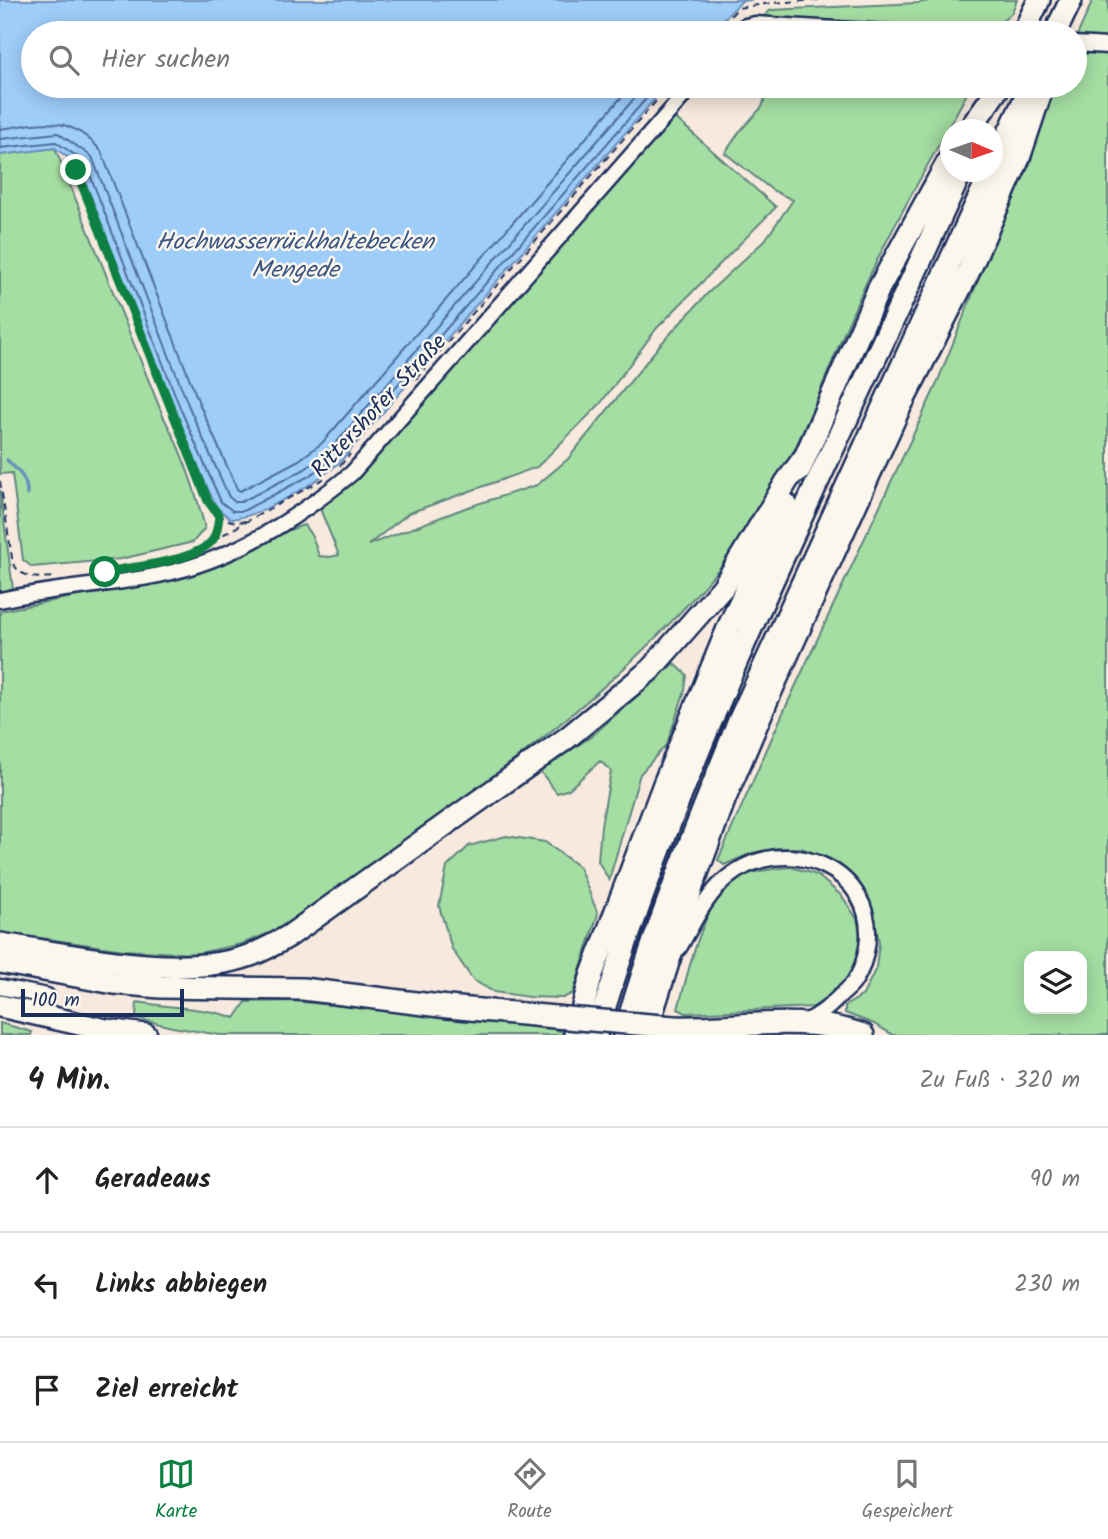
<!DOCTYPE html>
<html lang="de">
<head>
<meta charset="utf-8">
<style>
	:root { --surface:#fff; --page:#f2f2f2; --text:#222; --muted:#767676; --line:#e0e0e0; --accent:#0b8043 }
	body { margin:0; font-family:Kalam,sans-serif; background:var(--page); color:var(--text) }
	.controls { position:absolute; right:21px; bottom:21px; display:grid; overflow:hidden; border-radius:14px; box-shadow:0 4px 18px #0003 }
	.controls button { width:63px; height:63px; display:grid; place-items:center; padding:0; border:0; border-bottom:2px solid var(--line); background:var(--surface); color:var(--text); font:35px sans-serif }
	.compass { position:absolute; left:940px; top:119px; width:63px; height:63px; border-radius:50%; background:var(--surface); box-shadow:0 4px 18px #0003; rotate:92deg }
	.scale { position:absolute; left:21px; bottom:18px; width:163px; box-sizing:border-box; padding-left:7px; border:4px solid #1b2f5e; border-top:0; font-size:19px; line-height:24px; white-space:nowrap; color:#1b2f5e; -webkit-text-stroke:5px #fbf7ec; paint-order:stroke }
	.stop { position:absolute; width:21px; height:21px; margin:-16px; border:5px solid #0b8043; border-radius:50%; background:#fff }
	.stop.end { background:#0b8043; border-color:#fff; box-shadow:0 2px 7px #0008 }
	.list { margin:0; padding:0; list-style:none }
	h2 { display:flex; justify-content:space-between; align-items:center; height:91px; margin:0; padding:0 28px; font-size:30px }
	h2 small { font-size:23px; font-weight:400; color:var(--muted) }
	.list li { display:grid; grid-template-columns:46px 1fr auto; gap:21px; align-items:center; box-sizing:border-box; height:105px; padding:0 28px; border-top:2px solid var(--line) }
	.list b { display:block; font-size:26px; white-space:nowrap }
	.list em { font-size:23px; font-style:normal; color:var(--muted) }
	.icon { flex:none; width:38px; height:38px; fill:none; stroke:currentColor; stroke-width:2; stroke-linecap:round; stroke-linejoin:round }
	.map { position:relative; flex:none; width:1108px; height:1035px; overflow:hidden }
	.search { position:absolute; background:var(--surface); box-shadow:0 4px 18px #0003; left:21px; right:21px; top:21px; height:77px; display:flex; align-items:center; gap:18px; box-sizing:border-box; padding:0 24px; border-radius:38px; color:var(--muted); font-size:26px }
	.sheet { height:406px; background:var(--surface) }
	nav { display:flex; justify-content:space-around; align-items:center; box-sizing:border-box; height:98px; border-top:2px solid var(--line); background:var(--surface); font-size:19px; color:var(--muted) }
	nav a { display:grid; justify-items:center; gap:4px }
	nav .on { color:var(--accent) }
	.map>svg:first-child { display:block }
	.green { fill:#a5dea2; stroke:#608680; stroke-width:2; fill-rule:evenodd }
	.water { fill:#9ecdfa; stroke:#6a8ebc; stroke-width:2 }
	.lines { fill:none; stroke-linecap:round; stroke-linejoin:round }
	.shore { stroke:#4f6e9c; stroke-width:2 }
	.stream { stroke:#6a8ebc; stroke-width:3.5 }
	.minor-casing { stroke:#1b2f5e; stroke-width:19 }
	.highway-casing { stroke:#1b2f5e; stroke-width:26 }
	.path { stroke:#1b2f5e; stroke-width:2; stroke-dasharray:7 5; stroke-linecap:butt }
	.minor { stroke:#fbf7ec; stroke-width:14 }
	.highway { stroke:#fbf7ec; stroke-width:21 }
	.highway-bridge-casing { stroke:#1b2f5e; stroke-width:26; stroke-linecap:butt }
	.highway-bridge { stroke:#fbf7ec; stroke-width:21 }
	.route { stroke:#0b8043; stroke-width:9 }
	.labels { text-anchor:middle; stroke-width:5; stroke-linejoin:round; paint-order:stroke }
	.street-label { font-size:23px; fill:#1b2f5e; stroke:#fbf7ec }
	.water-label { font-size:24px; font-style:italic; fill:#3c5685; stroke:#fbf7ec }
</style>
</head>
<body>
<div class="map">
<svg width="1108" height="1035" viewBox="0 0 1108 1035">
	<rect width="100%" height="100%" fill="#f7e9dd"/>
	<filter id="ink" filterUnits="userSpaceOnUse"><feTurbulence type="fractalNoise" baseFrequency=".0143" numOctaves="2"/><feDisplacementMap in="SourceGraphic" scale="14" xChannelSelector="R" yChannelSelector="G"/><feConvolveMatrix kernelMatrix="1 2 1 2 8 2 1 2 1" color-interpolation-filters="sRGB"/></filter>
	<g filter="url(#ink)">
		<path class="green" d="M 933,0 L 1017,0 L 1011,14 L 990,31 L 977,30 L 976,33 L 765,33 L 768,31 L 769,24 L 764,16 L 771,10 L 918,3 Z
			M 1093,0 L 1108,0 L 1108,1035 L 893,1035 L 874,1024 L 845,1013 L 845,1006 L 863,995 L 876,968 L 879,942 L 870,900 L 845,869 L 802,848 L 777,848 L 752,853 L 724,865 L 718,860 L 782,715 L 935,388 L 1056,86 L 1075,86 L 1075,58 L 1085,55 L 1085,40 L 1076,38 ZM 1029,956 L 1082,956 L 1082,1009 L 1029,1009 Z
			M 769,86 L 971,86 C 937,150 899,213 868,279 C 833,353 807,434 766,504 C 744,541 715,574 686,606 C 568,735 418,829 277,930 L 241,944 L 194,954 L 124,950 L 0,932 L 0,611 L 182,576 L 216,566 L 289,530 L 304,525 L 313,538 L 319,556 L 330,557 L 339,555 L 320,509 L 375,459 L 673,116 L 776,207 L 657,328 L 600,404 L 537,467 L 409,513 L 368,545 L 465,508 L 537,485 L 568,459 L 659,346 L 707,294 L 765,240 L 793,200 L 772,190 L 725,153 L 740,131 L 762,107 Z
			M 55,148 L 163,416 C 183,452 195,489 205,528 L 193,542 L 121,559 L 32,567 L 23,560 L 12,473 L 0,474 L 0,155 Z
			M 0,490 L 13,589 L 0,592 Z
			M 674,663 L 687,675 L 685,690 L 667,744 L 640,774 L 609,880 L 598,861 L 601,826 L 611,771 L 600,761 L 569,789 L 557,793 L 540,771 L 592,736 Z
			M 506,836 L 545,842 L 579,867 L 598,914 L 573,993 L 563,998 L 529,997 L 494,992 L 473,980 L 452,949 L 439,906 L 447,867 L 469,846 Z
			M 791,867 L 817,875 L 842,896 L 857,919 L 860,934 L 859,950 L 851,972 L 836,992 L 813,1007 L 686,1013 L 678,1009 C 689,971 702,900 738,879 C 754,870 773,869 791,867 Z
			M 292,1001 L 542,1026 L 563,1032 L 562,1035 L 220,1035 L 172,1027 L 136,1018 L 137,1002 C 170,1008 204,1007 235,1018 L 246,1002 Z
			M 0,1023 L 32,1032 L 31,1035 L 0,1035 Z"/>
		<path class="water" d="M 0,0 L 752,0 L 742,1 L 709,33 L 33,33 L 33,86 L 666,86 L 340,462 C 317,482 261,517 231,519 L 216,507 L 174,413 L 79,166 L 55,148 L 0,155 Z"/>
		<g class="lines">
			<path class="shore" d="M 0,129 C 43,123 68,113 101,151 L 199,403 L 237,489 L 240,491 L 299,460 L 322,443 L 631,86
				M 0,139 L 58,133 L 92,157 L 189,407 L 229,497 L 235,502 L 241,502 L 305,469 L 329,451 L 645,86
				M 0,148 L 56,142 L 85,162 L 181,410 L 221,502 L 233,511 L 243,511 L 309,476 L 335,457 L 657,86"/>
			<path class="stream" d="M 7,460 C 18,471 28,478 27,495"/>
			<defs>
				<path id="minor" d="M 736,33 L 745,26 L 755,24 L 902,33
					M 1075,44 L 1108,46
					M 0,600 C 53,588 106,586 159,575 C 233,560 295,520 352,473 L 692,86
					M 679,948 C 693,924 706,895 727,878 C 785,830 879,869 867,947 C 865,959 861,972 854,982 C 850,988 844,992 839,997 C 828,1008 819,1016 805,1022
					M 0,987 L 47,996"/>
				<path id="highway" d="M 1023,33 L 1039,0
					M 1055,33 L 1071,0
					M 969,130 L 999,87
					M 992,168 L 1031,86
					M 799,471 L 879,288 L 950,158
					M 0,944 C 74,955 180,981 251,955 C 264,950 277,943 289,936 L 567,738 L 650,670 L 723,587 L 787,481 L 804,458
					M 0,962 L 114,983 L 160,987 L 303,989 L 448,1007 L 555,1017
					M 0,1006 L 106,1030 L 146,1035
					M 674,1027 C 737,1029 802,1013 863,1035
					M 575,1035 L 592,974 L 664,784 L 729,626 L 786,504
					M 596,1035 C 687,735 833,457 961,172
					M 624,1035 C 655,928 697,824 739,721 L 991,172
					M 645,1035 L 693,884 L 725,798 L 767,700 L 898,411 L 968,273 L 1019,158 L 1043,86"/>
			</defs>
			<use href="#minor" class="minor-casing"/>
			<use href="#highway" class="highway-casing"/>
			<path class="path" d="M 714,33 L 738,8 L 771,3 L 820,0
				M 76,170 L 208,501 C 219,516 226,524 246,521
				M 416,379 L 669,86
				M 340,466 L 350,454
				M 0,481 L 13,564 C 24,580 38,578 56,577
				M 212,542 L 217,531 L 219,517
				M 192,552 L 325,478"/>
			<use href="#minor" class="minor"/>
			<use href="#highway" class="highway"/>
			<defs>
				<path id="highway-bridge" d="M 555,1017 L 674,1027"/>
			</defs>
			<use href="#highway-bridge" class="highway-bridge-casing"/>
			<use href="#highway-bridge" class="highway-bridge"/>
		</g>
	</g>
	<g class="lines" filter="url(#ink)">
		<path class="route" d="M 76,170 L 208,501 L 219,516 C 218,524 217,536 211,542 C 192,562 132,567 105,572"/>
	</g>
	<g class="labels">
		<g class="street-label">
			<text transform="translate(378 405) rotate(-47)" y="8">Rittershofer Straße</text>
		</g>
		<g class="water-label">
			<text x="295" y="249">Hochwasserrückhaltebecken<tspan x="295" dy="28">Mengede</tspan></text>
		</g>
	</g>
</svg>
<div class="controls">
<button><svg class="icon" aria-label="layers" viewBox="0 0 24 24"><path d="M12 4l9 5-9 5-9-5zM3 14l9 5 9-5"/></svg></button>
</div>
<svg class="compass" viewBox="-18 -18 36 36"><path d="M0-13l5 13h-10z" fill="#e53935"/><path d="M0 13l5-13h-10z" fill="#767676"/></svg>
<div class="scale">100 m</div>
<div class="stop" style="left:105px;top:572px"></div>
<div class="stop end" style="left:76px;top:170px"></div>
<div class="search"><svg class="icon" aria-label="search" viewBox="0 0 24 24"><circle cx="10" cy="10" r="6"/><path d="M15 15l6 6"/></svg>Hier suchen</div>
</div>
<section class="sheet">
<h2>4 Min.<small>Zu Fuß · 320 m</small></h2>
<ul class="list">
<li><svg class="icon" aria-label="ahead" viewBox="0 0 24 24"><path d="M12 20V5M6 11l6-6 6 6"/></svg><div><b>Geradeaus</b></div><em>90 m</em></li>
<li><svg class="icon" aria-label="left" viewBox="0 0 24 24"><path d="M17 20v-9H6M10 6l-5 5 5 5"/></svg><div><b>Links abbiegen</b></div><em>230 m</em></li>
<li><svg class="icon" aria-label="arrive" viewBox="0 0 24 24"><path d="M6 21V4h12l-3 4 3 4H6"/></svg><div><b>Ziel erreicht</b></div></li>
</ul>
</section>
<nav>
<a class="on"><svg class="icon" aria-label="map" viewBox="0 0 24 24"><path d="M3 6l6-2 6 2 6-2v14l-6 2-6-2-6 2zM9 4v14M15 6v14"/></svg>Karte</a>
<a><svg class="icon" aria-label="directions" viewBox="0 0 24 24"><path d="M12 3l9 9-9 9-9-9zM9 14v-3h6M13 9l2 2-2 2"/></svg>Route</a>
<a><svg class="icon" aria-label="saved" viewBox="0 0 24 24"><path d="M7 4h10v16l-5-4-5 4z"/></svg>Gespeichert</a>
</nav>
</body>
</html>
